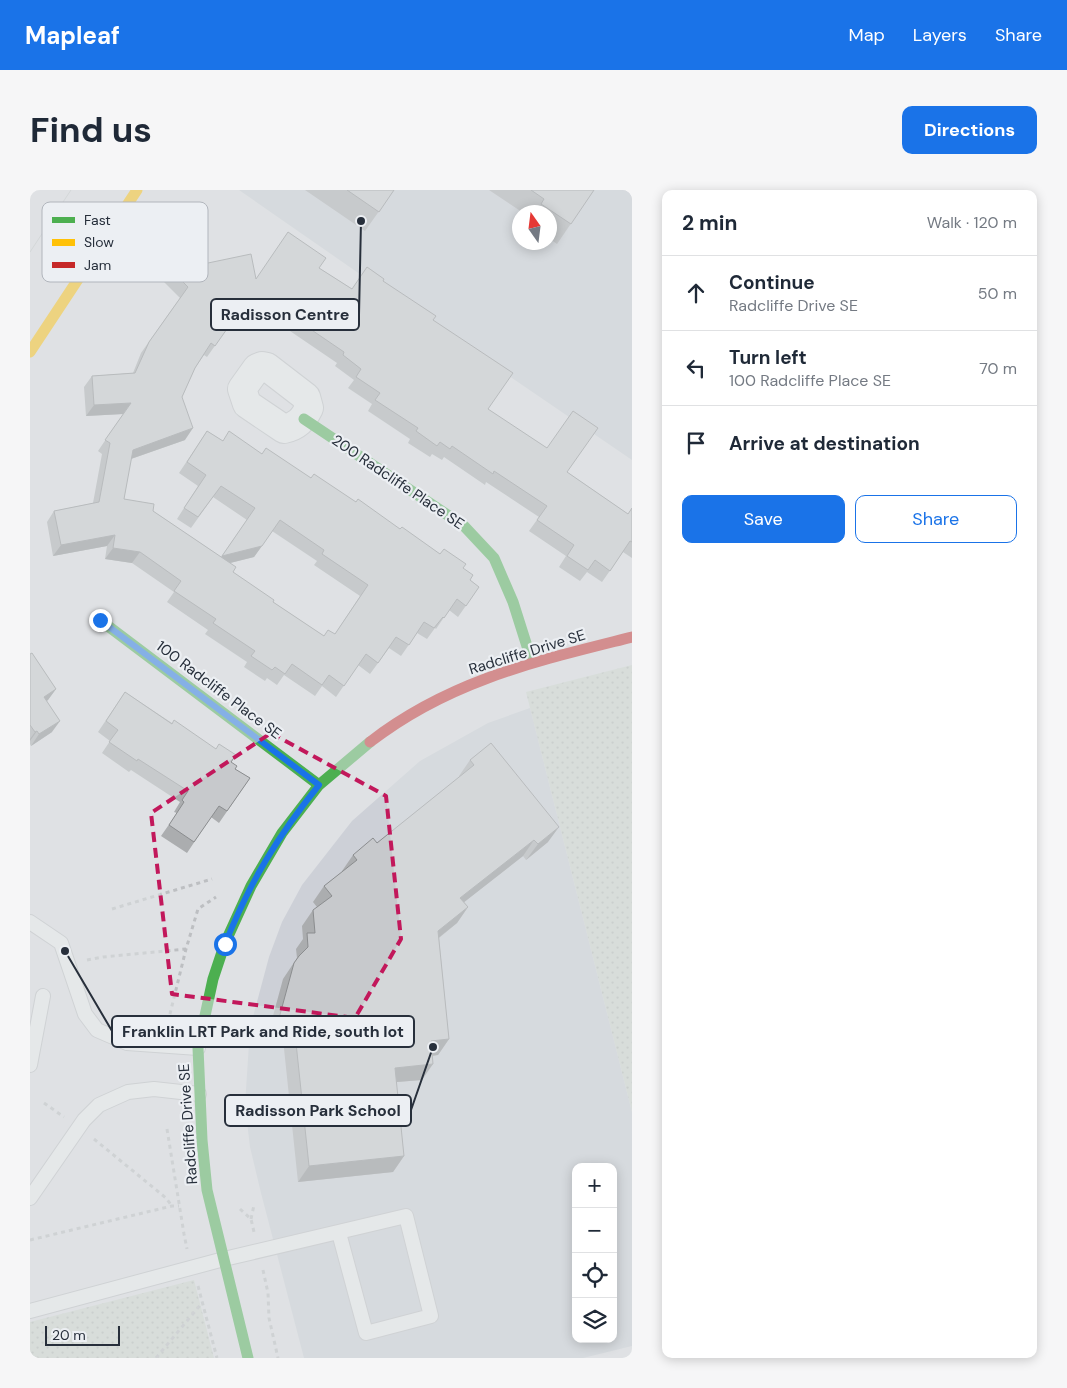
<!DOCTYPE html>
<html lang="en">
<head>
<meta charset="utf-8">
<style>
	:root { --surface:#fff; --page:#f6f6f7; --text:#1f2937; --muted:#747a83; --line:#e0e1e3; --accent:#1a73e8 }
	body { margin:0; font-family:"DM Sans",sans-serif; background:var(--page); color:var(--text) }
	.controls { position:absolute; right:15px; bottom:15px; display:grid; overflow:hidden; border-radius:10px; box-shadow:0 2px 12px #0003 }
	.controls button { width:45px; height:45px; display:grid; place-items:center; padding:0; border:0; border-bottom:1px solid var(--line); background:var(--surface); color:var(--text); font:25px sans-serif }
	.compass { position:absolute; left:482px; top:15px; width:45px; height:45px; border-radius:50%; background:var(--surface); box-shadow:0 2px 12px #0003; rotate:346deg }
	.scale { position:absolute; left:15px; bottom:12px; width:75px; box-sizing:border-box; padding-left:5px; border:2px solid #272f3b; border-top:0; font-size:14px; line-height:18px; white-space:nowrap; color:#272f3b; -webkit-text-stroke:4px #eceff3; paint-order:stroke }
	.stop { position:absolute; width:15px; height:15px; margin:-11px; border:4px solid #1a73e8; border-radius:50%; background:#fff }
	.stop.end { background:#1a73e8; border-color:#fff; box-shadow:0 1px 5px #0008 }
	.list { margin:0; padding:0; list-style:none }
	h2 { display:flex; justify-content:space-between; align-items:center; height:65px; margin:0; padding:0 20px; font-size:21px }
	h2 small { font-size:16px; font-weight:400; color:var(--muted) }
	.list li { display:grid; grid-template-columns:32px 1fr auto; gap:15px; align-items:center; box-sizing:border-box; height:75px; padding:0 20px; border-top:1px solid var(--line) }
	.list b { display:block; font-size:19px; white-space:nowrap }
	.list p { margin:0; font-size:16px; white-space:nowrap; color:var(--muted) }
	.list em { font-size:16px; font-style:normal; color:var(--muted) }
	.actions { display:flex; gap:10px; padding:15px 20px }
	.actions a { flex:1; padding:11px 0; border:1px solid var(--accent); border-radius:10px; text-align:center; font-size:18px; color:var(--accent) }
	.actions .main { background:var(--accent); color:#fff }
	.icon { flex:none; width:28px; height:28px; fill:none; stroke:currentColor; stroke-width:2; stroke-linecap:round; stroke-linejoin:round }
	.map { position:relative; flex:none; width:602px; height:1168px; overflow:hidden; border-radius:10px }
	header { display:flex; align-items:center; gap:30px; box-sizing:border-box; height:70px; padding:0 25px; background:var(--accent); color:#fff }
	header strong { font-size:24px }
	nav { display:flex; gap:28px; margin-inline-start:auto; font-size:18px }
	.intro { display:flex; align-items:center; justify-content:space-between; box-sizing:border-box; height:120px; padding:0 30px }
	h1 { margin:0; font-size:35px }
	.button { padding:12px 22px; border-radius:10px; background:var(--accent); color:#fff; font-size:18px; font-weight:700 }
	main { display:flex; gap:30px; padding:0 30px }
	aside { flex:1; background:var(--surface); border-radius:10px; box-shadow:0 2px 12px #0003 }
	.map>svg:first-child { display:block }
	.built { fill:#cdd0d7; fill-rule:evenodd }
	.park { fill:url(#park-dots) }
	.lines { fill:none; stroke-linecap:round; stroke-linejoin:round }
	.lane-casing { stroke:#bdbfc2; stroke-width:16 }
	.street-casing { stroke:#bdbfc2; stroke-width:30 }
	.path { stroke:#bdbfc2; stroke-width:3; stroke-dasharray:4 4; stroke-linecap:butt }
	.lane { stroke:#eeeff0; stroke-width:14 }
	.street { stroke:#eeeff0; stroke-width:28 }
	.fast { stroke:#4caf50; stroke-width:11 }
	.slow { stroke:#ffc107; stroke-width:11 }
	.jam { stroke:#c62828; stroke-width:11 }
	.tram { stroke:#c7c9cb; stroke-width:1 }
	.wall { fill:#abadaf; fill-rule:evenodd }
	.shaded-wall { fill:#8b8d8f }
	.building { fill:#c7c9cc; stroke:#8b8d8f }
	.route { stroke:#1a73e8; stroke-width:6 }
	.marked { fill:none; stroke:#c2185b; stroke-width:4; stroke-dasharray:10 6; stroke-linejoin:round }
	.labels { text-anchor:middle; stroke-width:4.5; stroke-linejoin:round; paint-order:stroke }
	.street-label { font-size:15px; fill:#272f3b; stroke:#eceff3 }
	.key { fill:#eceff3; stroke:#b1b5bc; stroke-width:1 }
	.key-label { font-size:14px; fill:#272f3b }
	.leader { fill:none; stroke:#272f3b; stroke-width:2 }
	.callout-dot { fill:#272f3b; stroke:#eceff3; stroke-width:2 }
	.callout { fill:#eceff3; stroke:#272f3b; stroke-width:2 }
	.callout-label { font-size:16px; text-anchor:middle; font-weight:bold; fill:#272f3b }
</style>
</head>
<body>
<header>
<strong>Mapleaf</strong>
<nav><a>Map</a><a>Layers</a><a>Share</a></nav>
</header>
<div class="intro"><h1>Find us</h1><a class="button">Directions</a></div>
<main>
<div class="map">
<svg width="602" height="1168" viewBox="0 0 602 1168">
	<defs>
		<pattern id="park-dots" width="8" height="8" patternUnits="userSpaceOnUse" patternTransform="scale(1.25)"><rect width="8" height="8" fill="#d0d7cf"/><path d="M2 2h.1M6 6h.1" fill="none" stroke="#b3b9b3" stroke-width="1.8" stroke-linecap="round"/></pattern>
	</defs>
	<rect width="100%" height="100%" fill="#dfe1e4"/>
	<path class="built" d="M 209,0 L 602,0 L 602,270 L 324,80 ZM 490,22 L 520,22 L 520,52 L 490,52 Z
		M 500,518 L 602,922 L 602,1156 L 553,1168 L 274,1168 L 231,1003 L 220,957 L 215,915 L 220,838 L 239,767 L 252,732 L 272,695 L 322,631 L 390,571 L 458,533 ZM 546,977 L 583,977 L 583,1149 L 546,1149 Z"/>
	<path class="park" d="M 602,475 L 602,922 L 496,502 Z
		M 164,1090 L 184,1168 L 0,1168 L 0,1132 Z"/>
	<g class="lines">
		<defs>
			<path id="lane" d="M 0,732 L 31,753 L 55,824 L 67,840 L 97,853 L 168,858
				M 0,875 L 13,806
				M 0,1008 L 54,930 L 69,915 L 98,902 L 124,899 L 169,904
				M 0,1121 L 194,1069 L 376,1026 L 401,1126 L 336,1143 L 309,1043"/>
			<path id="street" d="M 232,176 L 237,177 L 276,207 L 279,218 C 273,230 267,236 254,239 L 217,214 L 212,199 L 227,178 Z"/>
		</defs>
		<use href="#lane" class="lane-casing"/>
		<use href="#street" class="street-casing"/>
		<path class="path" d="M 82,719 L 182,689
			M 57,770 L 73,767 L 156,759
			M 138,832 L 156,759 L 168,719 L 186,707
			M 14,913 L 34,927
			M 137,939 L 154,1044 L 157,1059
			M 64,949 L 136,1008 L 142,1016
			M 210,1019 L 221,1029 L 224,1042
			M 221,1029 L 224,1015
			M 0,1050 L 142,1016 L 149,1016
			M 233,1080 L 238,1103 L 239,1128 L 248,1168
			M 168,1096 L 187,1168
			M 126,1168 L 172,1113"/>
		<use href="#lane" class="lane"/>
		<use href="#street" class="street"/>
		<path class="fast" d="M 274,229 L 434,336 L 464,368 L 483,412 L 502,472
			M 70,430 L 289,595
			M 218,1168 L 177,1000 L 172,950 L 168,858 L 183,789 L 195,753 L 221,696 L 252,643 L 289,595 L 340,552"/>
		<path class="slow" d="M 0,162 L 107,0"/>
		<path class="jam" d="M 340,552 C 420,490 507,471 602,447"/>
		<path class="tram" d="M 0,62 L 41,0"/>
	</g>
	<path class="wall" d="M 275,0 L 364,0 L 335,41 Z
		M 459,0 L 564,0 L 527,54 L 520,49 L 520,22 L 492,22 Z
		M 178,73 L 226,89 L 289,78 L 322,99 L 353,91 L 403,130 L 458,219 L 537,282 L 598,324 L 602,318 L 602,368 L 593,362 L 572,392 L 557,382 L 550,391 L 529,377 L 536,366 L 499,341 L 509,327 L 456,292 L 455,295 L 414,267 L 412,270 L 402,264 L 400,267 L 378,253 L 380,249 L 338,221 L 342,214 L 318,198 L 324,190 L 305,176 L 307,173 L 260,141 L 262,137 L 239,122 L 203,130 L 177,167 L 174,165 L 165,178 L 152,207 L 155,250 L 101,269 L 94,309 L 123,321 L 191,367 L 217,330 L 183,307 L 161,338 L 147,329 L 168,296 L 149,283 L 177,241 L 193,251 L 232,264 L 281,288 L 326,312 L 370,339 L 433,378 L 440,390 L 449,397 L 428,427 L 419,420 L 406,439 L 405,438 L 397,449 L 387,443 L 371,466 L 359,458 L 340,484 L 328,475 L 306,507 L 292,496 L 285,506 L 254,485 L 247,495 L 237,488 L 235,491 L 214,477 L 217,472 L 175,444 L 178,440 L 137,412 L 144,402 L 102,373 L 75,369 L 77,356 L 23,366 L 17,332 L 24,321 L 63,313 L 72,264 L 68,261 L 93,224 L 56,226 L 54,197 L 62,186 L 103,183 L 111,163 L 150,108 L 128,86 L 136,75 ZM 242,341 L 287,371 L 284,375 L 330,406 L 305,444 L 294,446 L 243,412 L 203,382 L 200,373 L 224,367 Z
		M 0,464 L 26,499 L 17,511 L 22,542 L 1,556 L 0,554 Z
		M 95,502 L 201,572 L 205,579 L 220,588 L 189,633 L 181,627 L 157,663 L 131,646 L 147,623 L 144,622 L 150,612 L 101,580 L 99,582 L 72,563 L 80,551 L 68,542 Z
		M 440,570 L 518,652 L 496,670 L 493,666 L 434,712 L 438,717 L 427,733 L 409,748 L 419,849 L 408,865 L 403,866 L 392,890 L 366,892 L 374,966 L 363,982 L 268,992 L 253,849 L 237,848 L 253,789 L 267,768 L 266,759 L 273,749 L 272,736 L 283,720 L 287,717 L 283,712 L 294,696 L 312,682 L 312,681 L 323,665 L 347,653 L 430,587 L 429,586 Z"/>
	<path class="shaded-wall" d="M 247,110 L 239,122 L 203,130 L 211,119 Z
		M 101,213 L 93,224 L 56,226 L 64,215 Z
		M 163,238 L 155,250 L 95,271 L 103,260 Z
		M 85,345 L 77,356 L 23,366 L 31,355 Z
		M 232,356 L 224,367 L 184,377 L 192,366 Z
		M 83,358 L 110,362 L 102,373 L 75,369 Z
		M 26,499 L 18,510 L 7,518 L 14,507 Z
		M 30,531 L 22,542 L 1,556 L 9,544 Z
		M 7,541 L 0,551 L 0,549 L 5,542 Z
		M 529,637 L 518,652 L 496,670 L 508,654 Z
		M 504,650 L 493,666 L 419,724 L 430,708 Z
		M 438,717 L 427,733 L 397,757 L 408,741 Z
		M 248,832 L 264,834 L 253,849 L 237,848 Z
		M 419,849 L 408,865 L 390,867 L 401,851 Z
		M 403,874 L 392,890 L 354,893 L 365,878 Z
		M 374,966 L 363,982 L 268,992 L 279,976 Z"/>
	<path class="building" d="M 317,0 L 364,0 L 349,22 Z
		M 501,0 L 564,0 L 541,34 L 511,14 L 514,9 Z
		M 258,42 L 296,68 L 289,78 L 322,99 L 337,77 L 354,89 L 353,91 L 406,126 L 403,130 L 483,183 L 458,219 L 517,258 L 543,221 L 568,238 L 537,282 L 598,324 L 602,318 L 602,352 L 600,351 L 580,381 L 565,370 L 558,380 L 537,366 L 544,355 L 507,330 L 517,316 L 464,281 L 463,284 L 422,256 L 420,259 L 410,252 L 407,256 L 386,241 L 388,238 L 345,210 L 350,203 L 326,187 L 331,179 L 313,165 L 314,162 L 267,130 L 270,126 L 247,110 L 211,119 L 185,156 L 181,153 L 165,178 L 152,207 L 163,238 L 103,260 L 94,309 L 124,314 L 123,321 L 206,377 L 203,382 L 244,410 L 243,412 L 294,446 L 298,440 L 305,444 L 338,395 L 292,364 L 294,360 L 250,330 L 232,356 L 192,366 L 225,318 L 191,296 L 168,327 L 154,318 L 176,285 L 157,272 L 177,241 L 193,251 L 199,241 L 232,264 L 236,258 L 281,288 L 284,284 L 326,312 L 328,309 L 370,339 L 372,337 L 410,364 L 414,359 L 436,374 L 433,378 L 443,385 L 440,390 L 449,397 L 436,416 L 427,409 L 414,428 L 413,427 L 404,438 L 394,432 L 379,455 L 366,447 L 348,473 L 336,464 L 314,496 L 299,485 L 292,495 L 262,474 L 255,484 L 245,477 L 242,480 L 221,466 L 225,461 L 183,433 L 186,429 L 144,401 L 151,391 L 110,362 L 83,358 L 85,345 L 31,355 L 24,321 L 69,312 L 80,253 L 75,250 L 101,213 L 64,215 L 62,186 L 105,183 L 119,152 L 158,97 L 136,75 L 158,54 L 178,73 L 221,64 L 226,89 Z
		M 2,463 L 26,499 L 14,507 L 30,531 L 9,544 L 7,541 L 5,542 L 0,535 L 0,464 Z
		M 95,502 L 142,534 L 144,530 L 186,559 L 189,554 L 206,565 L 201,572 L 207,576 L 205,579 L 220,588 L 197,621 L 189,616 L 164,652 L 139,635 L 154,612 L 152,610 L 158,601 L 108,569 L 107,571 L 79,552 L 88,540 L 76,531 Z
		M 461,553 L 529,637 L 508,654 L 504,650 L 430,708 L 438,717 L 408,741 L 419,849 L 401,851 L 403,874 L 365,878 L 374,966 L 279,976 L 264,834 L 248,832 L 264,773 L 269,766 L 278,757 L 277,743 L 285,743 L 283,720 L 302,706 L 294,696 L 327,670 L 323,665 L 343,648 L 347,653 L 444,575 L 440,570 Z"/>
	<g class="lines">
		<path class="route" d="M 70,430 L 289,595 C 247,647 220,692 195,754"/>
	</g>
	<path d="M0 0H602V1168H0ZM 241,543 L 356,606 L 371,749 L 325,828 L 142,804 L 121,623 Z" fill="#dfe1e4" fill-opacity=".55" fill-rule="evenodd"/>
	<path class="marked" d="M 241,543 L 356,606 L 371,749 L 325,828 L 142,804 L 121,623 Z"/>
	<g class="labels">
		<g class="street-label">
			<text transform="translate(368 292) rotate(34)" y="5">200 Radcliffe Place SE</text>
			<text transform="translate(497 462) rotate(-17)" y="5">Radcliffe Drive SE</text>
			<text transform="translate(189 500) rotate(37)" y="5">100 Radcliffe Place SE</text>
			<text transform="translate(158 934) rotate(-94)" y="5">Radcliffe Drive SE</text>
		</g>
	</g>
	<rect x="12" y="12" width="166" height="80" rx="8" class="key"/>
	<rect x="22" y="27" width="23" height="6" fill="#4caf50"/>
	<rect x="22" y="49" width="23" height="7" fill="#ffc107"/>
	<rect x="22" y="72" width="23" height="6" fill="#c62828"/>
	<g class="key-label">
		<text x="54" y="35">Fast</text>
		<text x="54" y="57">Slow</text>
		<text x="54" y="80">Jam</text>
	</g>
	<path class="leader" d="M331 31L329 125M35 761L82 841M403 857L381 920"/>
	<g class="callout-dot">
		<circle cx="331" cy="31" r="5"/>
		<circle cx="35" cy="761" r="5"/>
		<circle cx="403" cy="857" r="5"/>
	</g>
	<g class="callout">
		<rect x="181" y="109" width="148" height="31" rx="5"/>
		<rect x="82" y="826" width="302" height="31" rx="5"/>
		<rect x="195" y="905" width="186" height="31" rx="5"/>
	</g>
	<g class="callout-label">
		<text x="255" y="130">Radisson Centre</text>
		<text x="233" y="847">Franklin LRT Park and Ride, south lot</text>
		<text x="288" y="926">Radisson Park School</text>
	</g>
</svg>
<div class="controls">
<button>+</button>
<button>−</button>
<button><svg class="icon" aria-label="locate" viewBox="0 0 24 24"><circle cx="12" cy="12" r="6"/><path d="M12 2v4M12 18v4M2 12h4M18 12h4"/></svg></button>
<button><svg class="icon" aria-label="layers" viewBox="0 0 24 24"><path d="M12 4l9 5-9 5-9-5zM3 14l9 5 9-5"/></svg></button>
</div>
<svg class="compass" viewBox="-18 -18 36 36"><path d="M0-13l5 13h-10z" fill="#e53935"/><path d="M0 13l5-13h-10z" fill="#747a83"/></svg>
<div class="scale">20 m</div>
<div class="stop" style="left:195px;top:754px"></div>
<div class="stop end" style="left:70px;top:430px"></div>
</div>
<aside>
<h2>2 min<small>Walk · 120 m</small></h2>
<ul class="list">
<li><svg class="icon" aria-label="ahead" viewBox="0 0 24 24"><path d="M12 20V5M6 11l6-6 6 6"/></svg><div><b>Continue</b><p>Radcliffe Drive SE</p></div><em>50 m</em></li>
<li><svg class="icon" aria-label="left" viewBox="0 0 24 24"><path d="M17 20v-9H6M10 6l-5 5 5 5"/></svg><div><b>Turn left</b><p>100 Radcliffe Place SE</p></div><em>70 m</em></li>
<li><svg class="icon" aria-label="arrive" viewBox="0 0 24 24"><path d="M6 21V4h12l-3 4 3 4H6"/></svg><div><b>Arrive at destination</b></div></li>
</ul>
<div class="actions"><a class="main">Save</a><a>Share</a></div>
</aside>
</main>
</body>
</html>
